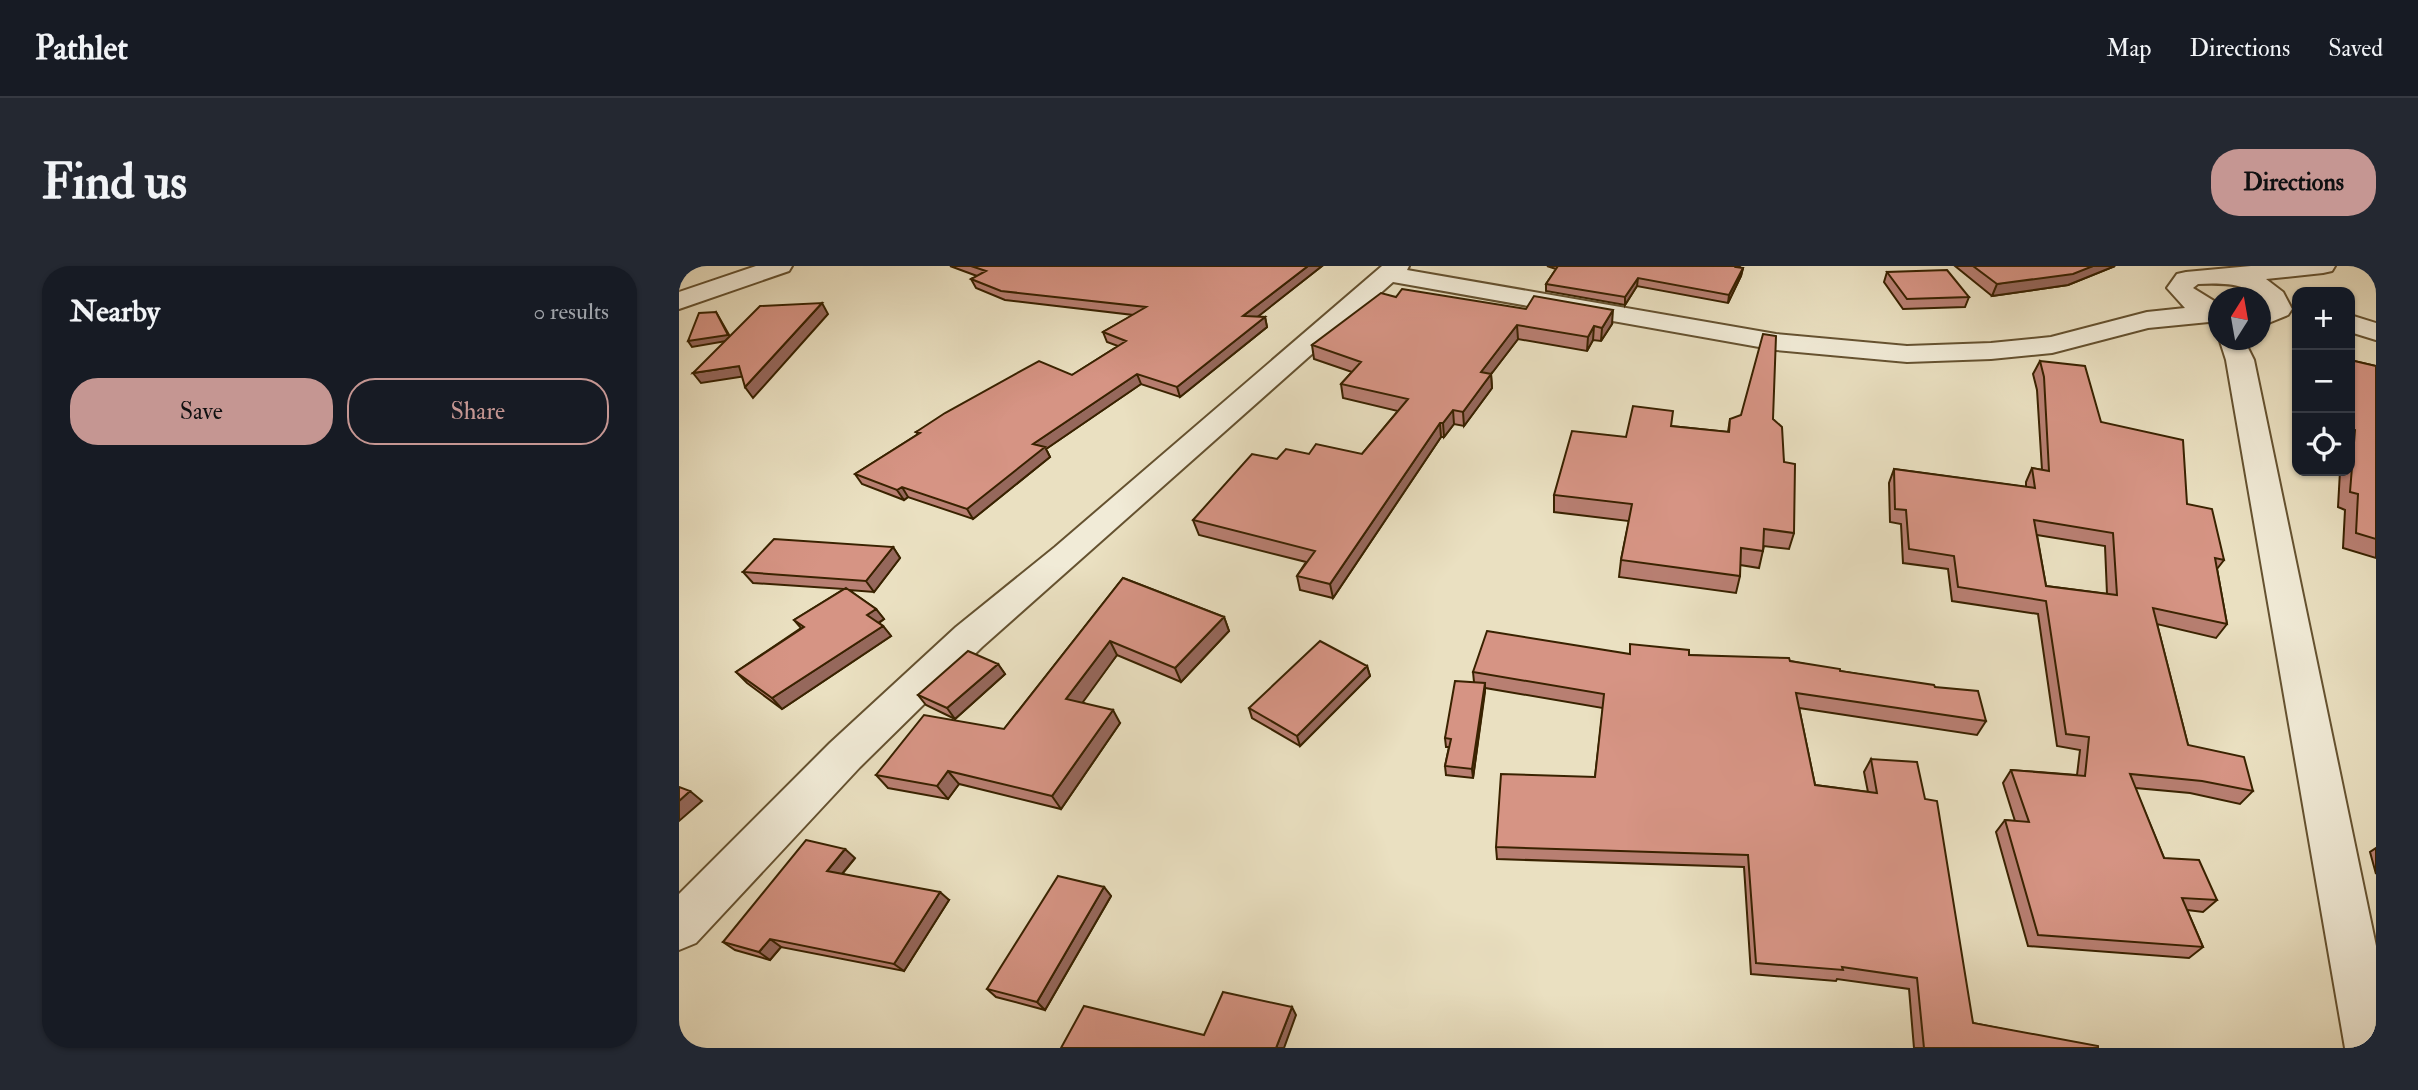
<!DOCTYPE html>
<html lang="en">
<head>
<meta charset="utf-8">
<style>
	:root { --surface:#171b24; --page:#242831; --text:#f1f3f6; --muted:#9ea1a6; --line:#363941; --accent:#c59692 }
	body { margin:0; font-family:"IM FELL Double Pica",serif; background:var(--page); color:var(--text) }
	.controls { position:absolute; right:21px; top:21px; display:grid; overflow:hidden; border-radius:14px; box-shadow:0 2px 5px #0004 }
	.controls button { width:63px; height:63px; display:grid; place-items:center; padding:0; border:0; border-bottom:2px solid var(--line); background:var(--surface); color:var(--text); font:35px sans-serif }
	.compass { position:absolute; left:1529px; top:21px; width:63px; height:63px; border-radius:50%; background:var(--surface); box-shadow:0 2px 5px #0004; rotate:11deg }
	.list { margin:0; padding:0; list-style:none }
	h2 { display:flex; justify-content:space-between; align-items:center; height:91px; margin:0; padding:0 28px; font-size:30px }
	h2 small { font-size:23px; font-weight:400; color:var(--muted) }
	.actions { display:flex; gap:14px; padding:21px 28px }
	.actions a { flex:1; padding:16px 0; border:2px solid var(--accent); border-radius:28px; text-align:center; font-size:24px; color:var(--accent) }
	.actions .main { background:var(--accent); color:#111 }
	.icon { flex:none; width:38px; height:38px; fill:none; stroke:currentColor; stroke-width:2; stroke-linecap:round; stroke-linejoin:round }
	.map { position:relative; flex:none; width:1697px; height:782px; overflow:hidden; border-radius:28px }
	header { display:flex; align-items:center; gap:42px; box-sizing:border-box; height:98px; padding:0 35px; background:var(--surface); border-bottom:2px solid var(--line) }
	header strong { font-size:33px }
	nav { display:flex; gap:38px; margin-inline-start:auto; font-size:24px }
	.intro { display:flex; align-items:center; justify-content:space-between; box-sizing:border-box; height:168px; padding:0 42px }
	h1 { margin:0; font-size:49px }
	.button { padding:18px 32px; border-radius:28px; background:var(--accent); color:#111; font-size:24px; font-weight:700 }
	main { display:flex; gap:42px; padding:0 42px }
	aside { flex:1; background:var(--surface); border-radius:28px; box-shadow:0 2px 5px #0004 }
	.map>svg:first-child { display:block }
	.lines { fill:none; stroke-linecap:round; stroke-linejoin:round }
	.minor-casing { stroke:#655230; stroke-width:4 }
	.minor { fill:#f1ebd7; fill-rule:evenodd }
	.wall { fill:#b87f72; stroke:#392200; stroke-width:2; fill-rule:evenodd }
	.shaded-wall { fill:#96685c; stroke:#392200; stroke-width:2 }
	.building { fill:#d69484; stroke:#392200; stroke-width:2; fill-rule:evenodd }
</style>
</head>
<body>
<header>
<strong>Pathlet</strong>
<nav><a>Map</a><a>Directions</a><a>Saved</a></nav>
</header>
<div class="intro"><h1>Find us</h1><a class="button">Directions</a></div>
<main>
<aside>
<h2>Nearby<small>0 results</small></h2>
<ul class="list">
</ul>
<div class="actions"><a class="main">Save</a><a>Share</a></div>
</aside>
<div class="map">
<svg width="1697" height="782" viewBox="0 0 1697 782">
	<rect width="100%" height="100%" fill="#eae0c1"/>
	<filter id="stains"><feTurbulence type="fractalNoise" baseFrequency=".00286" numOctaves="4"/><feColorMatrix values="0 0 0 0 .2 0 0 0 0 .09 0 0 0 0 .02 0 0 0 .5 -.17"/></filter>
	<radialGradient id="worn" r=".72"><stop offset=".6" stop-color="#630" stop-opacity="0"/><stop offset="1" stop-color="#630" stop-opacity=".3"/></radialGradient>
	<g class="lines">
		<defs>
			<path id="minor" d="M 77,0 L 113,0 L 110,5 L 0,43 L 0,26 Z
				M 703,0 L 730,0 L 728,4 L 1097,68 L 1228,80 L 1312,77 L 1372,71 L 1468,46 L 1506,42 L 1488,22 L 1498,8 L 1507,6 L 1572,0 L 1656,0 L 1653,5 L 1644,7 L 1587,13 L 1604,26 L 1613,43 L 1609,49 L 1582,60 L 1582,42 L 1586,40 C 1575,16 1542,17 1519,18 L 1514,22 L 1540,38 L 1540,55 L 1469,62 L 1373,87 L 1312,93 L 1228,96 L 1097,84 L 714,16 L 303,381 L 181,501 L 17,677 L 0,684 L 0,628 L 151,477 L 277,361 L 376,281 Z
				M 1671,49 L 1697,57 L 1697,74 L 1671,66 Z
				M 1540,72 L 1565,74 L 1575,94 L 1697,680 L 1697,782 L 1666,782 L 1547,94 Z"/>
		</defs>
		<use href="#minor" class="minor-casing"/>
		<use href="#minor" class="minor"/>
	</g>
	<path class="wall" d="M 271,0 L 643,0 L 578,51 L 586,51 L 588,61 L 501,131 L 462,118 L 367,183 L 371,191 L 294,253 L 229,231 L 225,234 L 183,218 L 176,208 L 239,168 L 237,166 L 393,109 L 439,80 L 428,76 L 424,66 L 454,49 L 326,34 L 297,22 L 292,13 L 298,10 Z
		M 868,0 L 1061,0 L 1060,1 L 1064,2 L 1062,10 L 1049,37 L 958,20 L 946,39 L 867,25 L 867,18 L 877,3 Z
		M 1276,0 L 1436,0 L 1389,19 L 1313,30 Z
		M 1208,6 L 1290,31 L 1286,41 L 1224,43 L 1205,16 Z
		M 717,31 L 933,58 L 922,75 L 914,74 L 908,85 L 839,73 L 812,108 L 813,122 L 785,160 L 775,158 L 765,171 L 762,171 L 654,332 L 621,324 L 618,310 L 627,296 L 520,269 L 514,254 L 598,193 L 630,188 L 683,188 L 719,145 L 664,132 L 662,118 L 673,106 L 635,93 L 633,79 Z
		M 1671,94 L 1697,100 L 1697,292 L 1664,282 L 1666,244 L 1659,241 L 1661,205 L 1671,205 Z
		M 1361,95 L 1422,156 L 1508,238 L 1545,294 L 1538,303 L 1548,358 L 1537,372 L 1478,358 L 1509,479 L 1574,525 L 1561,538 L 1511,527 L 1456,522 L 1485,592 L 1538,634 L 1524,646 L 1508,644 L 1524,681 L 1510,692 L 1349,680 L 1317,566 L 1326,554 L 1336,555 L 1324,517 L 1332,504 L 1398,509 L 1401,484 L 1378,480 L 1359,348 L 1273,335 L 1269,303 L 1224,297 L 1222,258 L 1211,256 L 1210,217 L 1215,203 L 1347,221 L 1347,216 L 1353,202 L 1363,204 L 1358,124 L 1354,108 ZM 1358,269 L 1426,280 L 1428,328 L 1367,320 Z
		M 1051,153 L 1094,153 L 1105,196 L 1115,267 L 1110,283 L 1085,280 L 1080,302 L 1061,299 L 1061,310 L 1057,327 L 940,311 L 942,294 L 950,255 L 875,246 L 875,229 L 947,171 L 992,160 L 1049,166 Z
		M 214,281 L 221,292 L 195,326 L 170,324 L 197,343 L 205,353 L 200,357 L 204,360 L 212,370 L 103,443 L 68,417 L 57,406 L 122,362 L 115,354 L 165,323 L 74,317 L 64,306 Z
		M 444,312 L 545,351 L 550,365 L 502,416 L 438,389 L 403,436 L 441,457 L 382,543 L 280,518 L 269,533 L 209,522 L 197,509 L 325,463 Z
		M 950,388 L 1010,389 L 1111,395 L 1161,405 L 1256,421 L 1307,455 L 1298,469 L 1120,442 L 1136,519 L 1189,526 L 1185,506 L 1192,493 L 1294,757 L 1419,782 L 1235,782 L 1230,723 L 1158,713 L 1157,715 L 1072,708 L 1065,601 L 818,593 L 817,581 L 916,511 L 924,442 L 806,422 L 794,512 L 767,509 L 766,500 L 770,481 L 767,481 L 766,472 L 795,416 L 794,406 Z
		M 319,398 L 326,408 L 276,453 L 247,439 L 239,429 Z
		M 688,400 L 691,410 L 621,480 L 573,452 L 570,442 Z
		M 1697,582 L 1697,608 L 1691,586 Z
		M 176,592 L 163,608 L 270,634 L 225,705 L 102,681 L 91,694 L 56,684 L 44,676 Z
		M 425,621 L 432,630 L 366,744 L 317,731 L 308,723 Z"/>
	<path class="shaded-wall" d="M 629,0 L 643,0 L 567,60 L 564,50 Z
		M 1414,0 L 1436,0 L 1389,19 L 1313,30 L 1318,18 Z
		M 1064,2 L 1062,10 L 1049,37 L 1050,29 Z
		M 959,12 L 958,20 L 946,39 L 946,31 Z
		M 143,37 L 149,48 L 74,132 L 66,121 Z
		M 934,44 L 933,58 L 922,75 L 923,62 Z
		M 37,46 L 53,74 L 13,81 L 9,75 Z
		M 586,51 L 588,61 L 501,131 L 498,121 Z
		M 838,59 L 839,73 L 803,120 L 802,106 Z
		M 915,60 L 914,74 L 908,85 L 909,71 Z
		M 60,100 L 67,110 L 22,117 L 14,107 Z
		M 458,108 L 462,118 L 367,183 L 371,191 L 294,253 L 288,243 L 354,178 Z
		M 812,108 L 813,122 L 785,160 L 784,146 Z
		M 774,144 L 775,158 L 765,171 L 764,157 Z
		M 761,157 L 762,171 L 654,332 L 651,318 Z
		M 223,221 L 229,231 L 225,234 L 218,224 Z
		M 214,281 L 221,292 L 195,326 L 187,315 Z
		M 197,343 L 205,353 L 196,359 L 188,349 Z
		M 545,351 L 550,365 L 502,416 L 496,402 Z
		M 204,360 L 212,370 L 103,443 L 93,432 Z
		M 431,375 L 438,389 L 396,447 L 387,433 Z
		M 319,398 L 326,408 L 276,453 L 268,442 Z
		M 688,400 L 691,410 L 621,480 L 618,470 Z
		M 806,417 L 806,426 L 794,512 L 793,503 Z
		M 434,444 L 441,457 L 382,543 L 373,530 Z
		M 269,505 L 280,518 L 269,533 L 258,520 Z
		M 11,525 L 23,535 L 0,555 L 0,535 Z
		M 166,583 L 176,592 L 158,614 L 148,605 Z
		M 425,621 L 432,630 L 366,744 L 358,736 Z
		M 261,626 L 270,634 L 225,705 L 215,698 Z
		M 91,673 L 102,681 L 91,694 L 80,686 Z
		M 613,741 L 617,749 L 605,782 L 597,782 Z"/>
	<path class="building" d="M 292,0 L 629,0 L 564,50 L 586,51 L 498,121 L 458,108 L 354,178 L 366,181 L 288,243 L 223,221 L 218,224 L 176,208 L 241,167 L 237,166 L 266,147 L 360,95 L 393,109 L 447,75 L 424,66 L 467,41 L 322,25 L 292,13 L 307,5 Z
		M 879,0 L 1058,0 L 1057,1 L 1064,2 L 1050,29 L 959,12 L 946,31 L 867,18 Z
		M 1294,0 L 1414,0 L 1394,8 L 1318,18 Z
		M 1268,4 L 1290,31 L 1228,33 L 1208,6 Z
		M 723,23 L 847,43 L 855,30 L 934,44 L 923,62 L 915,60 L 909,71 L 838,59 L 802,106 L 812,108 L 784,146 L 774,144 L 764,157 L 761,157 L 651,318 L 618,310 L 636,285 L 514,254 L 573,188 L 598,193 L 607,183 L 630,188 L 637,178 L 683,188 L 729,133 L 662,118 L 682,96 L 633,79 L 702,27 L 717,31 Z
		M 143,37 L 66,121 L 60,100 L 14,107 L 81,40 Z
		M 37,46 L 49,69 L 9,75 L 20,47 Z
		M 1084,68 L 1097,70 L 1094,153 L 1103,161 L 1105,196 L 1116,198 L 1115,267 L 1085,263 L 1084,285 L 1062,282 L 1061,310 L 942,294 L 953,238 L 875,229 L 893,165 L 947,171 L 954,140 L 994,145 L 992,160 L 1050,166 L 1051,153 L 1062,149 Z
		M 1671,94 L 1697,100 L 1697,273 L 1677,267 L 1679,228 L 1671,226 L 1676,164 L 1671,163 Z
		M 1361,95 L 1406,100 L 1422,156 L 1504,174 L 1508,238 L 1533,243 L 1545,294 L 1536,292 L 1548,358 L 1474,342 L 1509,479 L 1565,491 L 1574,525 L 1523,515 L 1451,508 L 1485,592 L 1520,594 L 1538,634 L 1503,632 L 1524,681 L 1359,669 L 1326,554 L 1350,556 L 1332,504 L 1406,510 L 1410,471 L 1387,468 L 1367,335 L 1279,321 L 1275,290 L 1230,283 L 1227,244 L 1216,243 L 1215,203 L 1356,222 L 1353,202 L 1370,205 L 1365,111 ZM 1355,254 L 1434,267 L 1438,329 L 1367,320 Z
		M 95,273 L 214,281 L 187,315 L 64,306 Z
		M 444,312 L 545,351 L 496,402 L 431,375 L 387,433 L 434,444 L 373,530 L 269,505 L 258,520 L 197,509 L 245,449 L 325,463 Z
		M 167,322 L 197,343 L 188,349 L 204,360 L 93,432 L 57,406 L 125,361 L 115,354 Z
		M 808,365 L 951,388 L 951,378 L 1010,384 L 1010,389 L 1110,392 L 1111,395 L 1161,403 L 1161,405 L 1255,419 L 1256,421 L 1299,425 L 1307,455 L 1117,427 L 1136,519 L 1198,527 L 1192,493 L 1238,496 L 1246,533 L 1258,535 L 1294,757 L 1419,780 L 1419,782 L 1245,782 L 1238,712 L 1163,701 L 1164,704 L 1077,697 L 1069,589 L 817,581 L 822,508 L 916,511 L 925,428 L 794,406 Z
		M 641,375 L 688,400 L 618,470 L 570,442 Z
		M 289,385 L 319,398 L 268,442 L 239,429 Z
		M 776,415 L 806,417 L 793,503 L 766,500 L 772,473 L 766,472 Z
		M 0,521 L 11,525 L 0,535 Z
		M 127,574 L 166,583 L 148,605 L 261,626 L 215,698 L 91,673 L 80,686 L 44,676 Z
		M 379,610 L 425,621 L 358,736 L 308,723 Z
		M 544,726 L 613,741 L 597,782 L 382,782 L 405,740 L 525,769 Z"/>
	<rect width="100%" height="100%" filter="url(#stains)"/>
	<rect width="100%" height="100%" fill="url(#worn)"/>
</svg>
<div class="controls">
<button>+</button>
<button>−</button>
<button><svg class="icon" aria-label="locate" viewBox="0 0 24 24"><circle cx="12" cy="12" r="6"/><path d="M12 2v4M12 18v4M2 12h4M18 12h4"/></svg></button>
</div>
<svg class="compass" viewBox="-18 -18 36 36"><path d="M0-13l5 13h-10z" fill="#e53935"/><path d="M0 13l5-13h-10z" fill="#9ea1a6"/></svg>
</div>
</main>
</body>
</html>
